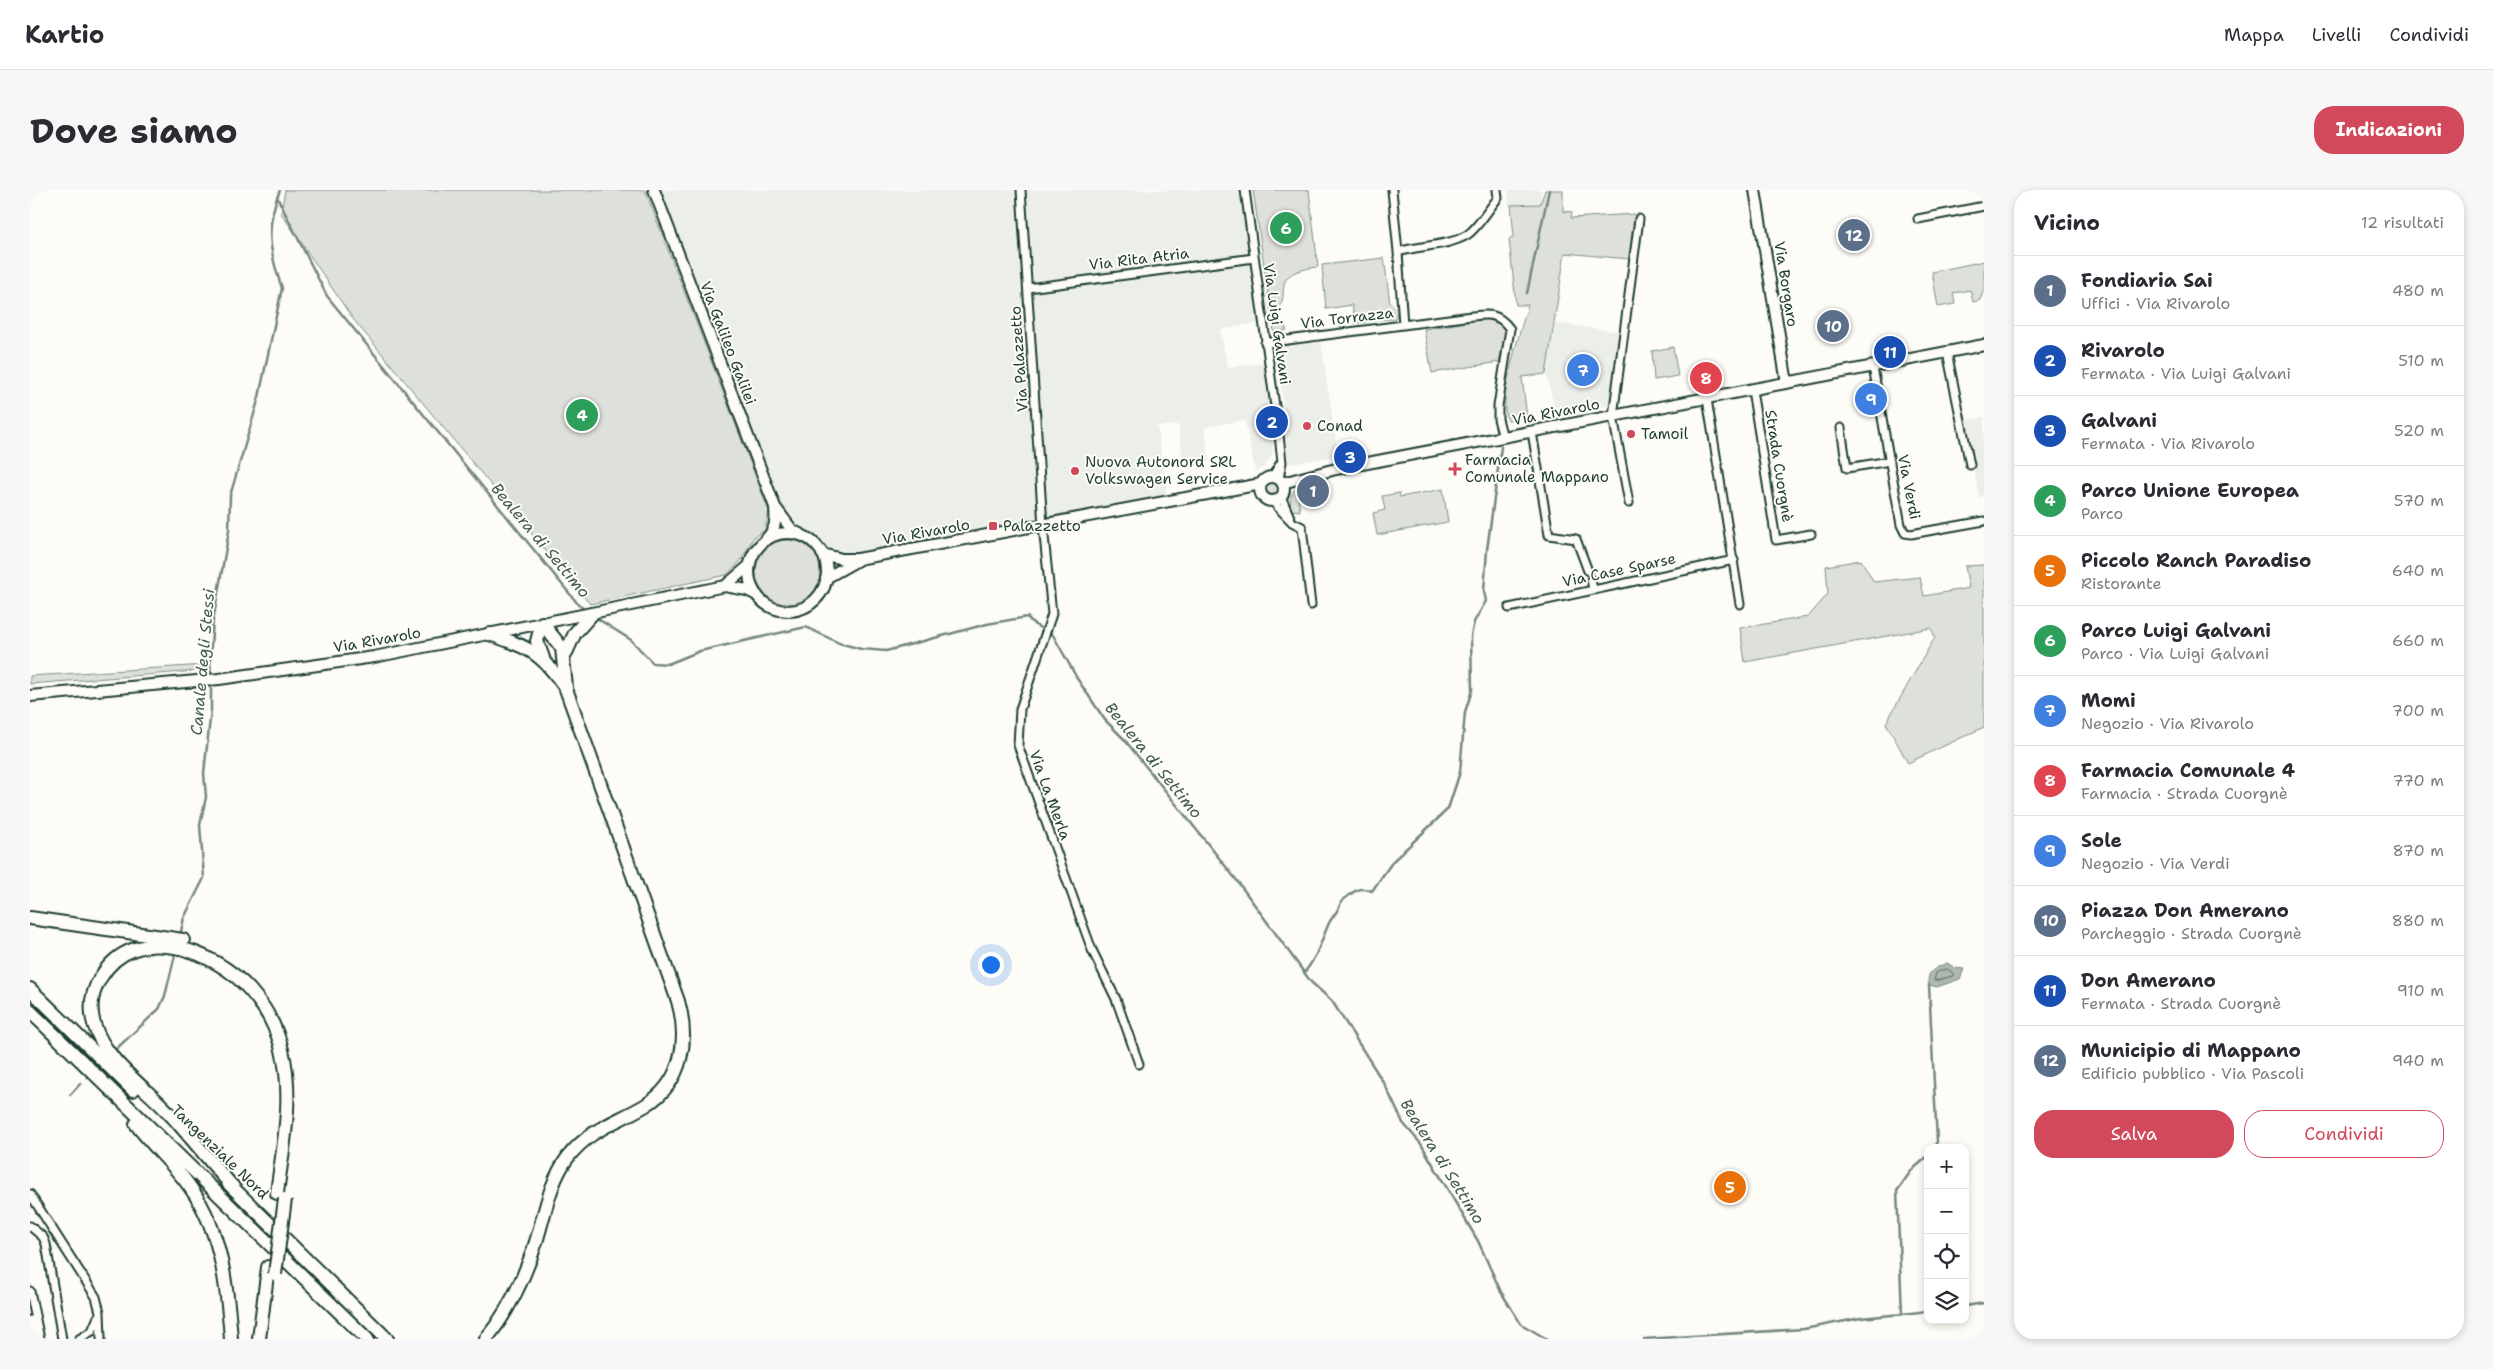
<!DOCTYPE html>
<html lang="it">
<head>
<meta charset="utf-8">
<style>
	:root { --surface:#fff; --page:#f7f7f7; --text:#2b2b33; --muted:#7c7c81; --line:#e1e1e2; --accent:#d1495b }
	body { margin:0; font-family:"Shantell Sans",sans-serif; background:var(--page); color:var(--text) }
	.controls { position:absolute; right:15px; bottom:15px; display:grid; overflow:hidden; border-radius:10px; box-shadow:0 2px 8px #0003 }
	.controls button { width:45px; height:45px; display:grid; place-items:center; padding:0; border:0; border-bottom:1px solid var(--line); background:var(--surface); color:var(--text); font:25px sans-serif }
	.you { position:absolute; left:960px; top:774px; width:18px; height:18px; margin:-12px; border:4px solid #fff; border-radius:50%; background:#1a73e8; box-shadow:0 0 0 8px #1a73e833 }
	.badge { display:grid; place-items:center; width:32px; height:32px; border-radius:50%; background:var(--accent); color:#fff; font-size:16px; font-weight:700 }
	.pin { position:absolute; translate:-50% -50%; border:2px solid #fff; box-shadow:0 1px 5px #0006 }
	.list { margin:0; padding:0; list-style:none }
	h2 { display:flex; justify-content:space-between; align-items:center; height:65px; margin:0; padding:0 20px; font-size:21px }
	h2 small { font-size:16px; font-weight:400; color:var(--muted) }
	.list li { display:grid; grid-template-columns:32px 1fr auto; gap:15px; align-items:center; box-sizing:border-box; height:70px; padding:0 20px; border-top:1px solid var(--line) }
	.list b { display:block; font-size:19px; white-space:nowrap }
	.list p { margin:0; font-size:16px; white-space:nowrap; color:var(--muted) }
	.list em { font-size:16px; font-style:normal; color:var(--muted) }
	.actions { display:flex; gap:10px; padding:15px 20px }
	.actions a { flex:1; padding:11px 0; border:1px solid var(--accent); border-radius:20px; text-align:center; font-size:18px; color:var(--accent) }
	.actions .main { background:var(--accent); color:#fff }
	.icon { flex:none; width:28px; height:28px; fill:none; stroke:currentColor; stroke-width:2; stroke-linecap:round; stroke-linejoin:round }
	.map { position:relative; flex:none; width:1954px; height:1149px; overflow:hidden; border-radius:20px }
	header { display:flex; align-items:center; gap:30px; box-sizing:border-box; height:70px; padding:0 25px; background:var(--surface); border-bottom:1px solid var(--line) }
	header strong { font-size:24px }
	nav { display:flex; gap:28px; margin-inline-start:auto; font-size:18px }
	.intro { display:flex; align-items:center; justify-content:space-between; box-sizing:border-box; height:120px; padding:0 30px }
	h1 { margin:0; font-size:35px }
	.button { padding:12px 22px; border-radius:20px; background:var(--accent); color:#fff; font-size:18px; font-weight:700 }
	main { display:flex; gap:30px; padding:0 30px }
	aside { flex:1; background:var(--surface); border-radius:20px; box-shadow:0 2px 8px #0003 }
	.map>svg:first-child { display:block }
	.built { fill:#eceee9 }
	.green { fill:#dde0db; stroke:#7e8e88 }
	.water { fill:#aeb8b1; stroke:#75877f }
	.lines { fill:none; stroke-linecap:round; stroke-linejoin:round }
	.shore { stroke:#586e66; stroke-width:1 }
	.stream { stroke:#75877f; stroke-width:2.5 }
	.street-casing { stroke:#1f3d34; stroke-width:11 }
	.secondary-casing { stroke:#1f3d34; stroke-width:14 }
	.highway-casing { stroke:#1f3d34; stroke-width:16 }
	.street { stroke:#fdfcf7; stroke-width:7 }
	.secondary { stroke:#fdfcf7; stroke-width:10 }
	.highway { stroke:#fdfcf7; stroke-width:12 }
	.highway-bridge-casing { stroke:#1f3d34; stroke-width:16; stroke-linecap:butt }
	.highway-bridge { stroke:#fdfcf7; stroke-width:12 }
	.poi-dot { fill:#d1495b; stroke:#fdfcf7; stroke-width:2 }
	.labels { text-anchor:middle; stroke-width:4; stroke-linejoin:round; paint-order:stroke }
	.street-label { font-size:15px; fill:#1f3d34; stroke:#fdfcf7 }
	.poi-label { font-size:15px; fill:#1f3d34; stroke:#fdfcf7; text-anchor:start }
	.water-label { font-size:16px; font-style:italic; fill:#435c53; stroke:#fdfcf7 }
</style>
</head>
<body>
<header>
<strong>Kartio</strong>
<nav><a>Mappa</a><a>Livelli</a><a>Condividi</a></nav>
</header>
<div class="intro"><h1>Dove siamo</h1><a class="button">Indicazioni</a></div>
<main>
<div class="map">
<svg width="1954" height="1149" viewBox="0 0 1954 1149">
	<rect width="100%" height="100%" fill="#fdfcf7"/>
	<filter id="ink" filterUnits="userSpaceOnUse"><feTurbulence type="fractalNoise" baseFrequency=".02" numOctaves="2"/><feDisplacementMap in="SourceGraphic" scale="10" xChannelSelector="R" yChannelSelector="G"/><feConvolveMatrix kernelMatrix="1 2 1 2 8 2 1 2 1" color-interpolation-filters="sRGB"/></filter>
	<g filter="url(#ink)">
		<path class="built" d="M 630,0 L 1210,0 L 1229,133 L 1190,140 L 1198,177 L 1235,173 L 1245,242 L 1242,265 L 1235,277 L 1225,281 L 1215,230 L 1175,237 L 1179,272 L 1154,275 L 1148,235 L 1127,236 L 1137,307 L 821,367 L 801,363 L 776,343 L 751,314 Z
			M 1478,0 L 1512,0 L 1509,14 L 1479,16 Z
			M 1525,133 L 1590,142 L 1580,215 L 1527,225 L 1516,184 Z
			M 1291,152 L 1308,266 L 1259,274 L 1255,243 L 1257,243 L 1247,164 L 1252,156 Z
			M 1954,227 L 1954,306 L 1949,308 L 1935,230 Z"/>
		<path class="green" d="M 255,0 L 615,0 L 739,321 L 735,340 L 724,347 L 710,372 L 696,385 L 560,414 L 323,129 L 251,23 Z
			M 1223,0 L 1279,0 L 1288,77 C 1231,83 1269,109 1241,123 Z
			M 1515,0 L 1533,0 L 1533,21 L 1542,22 L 1541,28 L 1605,24 L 1599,69 L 1535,63 L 1516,184 L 1492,187 L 1497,228 L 1478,230 C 1466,214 1492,136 1498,115 L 1486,115 L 1479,49 L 1484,46 L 1481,15 L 1510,14 Z
			M 1354,68 L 1360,113 L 1368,119 L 1365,129 L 1340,130 L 1337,132 L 1325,133 L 1322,115 L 1296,119 L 1292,75 Z
			M 1954,71 L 1954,100 L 1950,110 L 1943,112 L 1940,100 L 1923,103 L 1925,114 L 1908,117 L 1902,82 Z
			M 1242,129 L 1251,131 L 1257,140 L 1244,142 Z
			M 1456,129 L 1472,134 L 1475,143 L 1469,172 L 1402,183 L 1394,139 Z
			M 1643,157 L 1648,186 L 1624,190 L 1622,161 Z
			M 1279,290 L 1280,294 L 1267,300 L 1270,321 L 1261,320 C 1258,305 1265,296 1279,290 Z
			M1236 299a6 6 0 1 1 12 0a6 6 0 1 1-12 0Z
			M 1413,299 L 1418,332 L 1347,345 L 1343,323 L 1355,320 L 1352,306 L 1369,303 L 1370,307 Z
			M726 382a32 32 0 1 1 64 0a32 32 0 1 1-64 0Z
			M 1831,370 L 1844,392 L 1890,387 L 1894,406 L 1939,398 L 1935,376 L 1954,375 L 1954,537 L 1878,573 L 1856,533 L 1905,447 L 1901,438 L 1715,472 L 1710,438 L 1778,427 L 1798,404 L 1796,376 Z
			M 175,475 L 179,480 L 0,494 L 0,486 Z"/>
		<path class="water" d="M 1917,773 L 1925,778 L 1934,779 L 1930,789 L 1907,797 L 1899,795 C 1895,781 1906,778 1917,773 Z"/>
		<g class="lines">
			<path class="shore" d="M 1917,779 L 1923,783 L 1923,786 L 1904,791 L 1906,783 Z"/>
			<path class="stream" d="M 247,7 L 297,106 L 548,414 L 556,421
				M 1497,103 L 1519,0
				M 565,427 L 601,450 L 623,473 L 638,474 L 670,461 L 776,437 L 809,453 L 831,459 L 856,461 L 957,434 L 997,427 L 1005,435 L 1023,445 L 1048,490 L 1075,530 L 1094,549 L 1205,688 L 1281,792 L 1302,811 L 1355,895 L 1373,933 L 1391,954 L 1448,1051 L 1471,1102 L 1491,1134 L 1517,1149
				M 181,487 L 180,468 L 183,431 L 199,341 L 200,306 L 229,207 L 252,98 C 239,62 235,36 250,0
				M 150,746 L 154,728 L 174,688 L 170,635 L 176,607 L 174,583 L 181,520 L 181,493
				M 1274,783 C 1287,768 1291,751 1299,733 C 1303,725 1309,721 1311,712 C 1322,703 1328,695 1342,701 L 1363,671 L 1418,619 L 1430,582 L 1435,522 L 1442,500 L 1441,446 L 1444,432 L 1456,411 L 1454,401 L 1457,360 L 1471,257
				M 1899,795 L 1907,952 L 1903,958
				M 85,860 L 129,819 L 135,806 L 146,761
				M 40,905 L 51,893
				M 1935,1116 L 1954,1113
				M 1872,1124 L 1898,1121
				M 1614,1149 L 1774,1139 L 1831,1128 L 1872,1124 L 1867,1001 L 1881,981 L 1898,966"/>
			<defs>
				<path id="street" d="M 991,0 L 1013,336 L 1022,424 L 990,519 L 988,555 L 1062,760 L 1086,809 L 1109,874
					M 1215,0 L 1249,245 L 1252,272 L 1249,289
					M 1362,0 L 1368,62
					M 1888,29 L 1954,16
					M 998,98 L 1224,68
					M 1373,135 L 1368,62 C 1390,55 1416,57 1437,45 C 1447,39 1460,17 1468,8 L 1467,0
					M 1235,153 L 1434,127 C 1455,125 1466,120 1480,139 L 1468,216 L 1468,229 L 1473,248
					M 1917,162 L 1940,275
					M 1843,177 L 1871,335 L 1875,343 L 1881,344 L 1954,331
					M 1722,200 L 1746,350 L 1781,344
					M 1677,209 L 1710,414
					M 1811,238 L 1817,278 L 1860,271
					M 1502,242 L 1519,345 L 1546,349 L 1558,381
					M 1242,287 L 1250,274
					M 1251,306 L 1262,332
					M 1242,311 L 1262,332 L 1272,337 L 1281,415
					M 1599,313 L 1583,226 L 1609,29
					M 1561,390 L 1563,399
					M 1479,418 L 1704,370
					M 0,1004 L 66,1107 L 70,1122 L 71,1149
					M 0,1036 L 13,1047 L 16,1054 L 32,1149
					M 0,1101 L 10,1149
					M 0,1130 L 4,1149
					M 49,1149 L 62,1141 L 68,1127"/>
				<path id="secondary" d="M 624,0 L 745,317 L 762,340 L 775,347
					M 1725,0 L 1757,193
					M1230 299a12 12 0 1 1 24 0a12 12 0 1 1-24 0Z
					M 1252,293 L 1306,279 L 1954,155
					M719 382a39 39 0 1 1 78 0a39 39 0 1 1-78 0Z
					M 737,348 C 746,339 746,330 745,318
					M 792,364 L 812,369 L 828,369 L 1231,294
					M 796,388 L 828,370
					M 695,396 L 720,375
					M 0,506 L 189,489 L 344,467 L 695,396 L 717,400 L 727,405"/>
				<path id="highway" d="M 534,467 L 545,443 L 562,424
					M 513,468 L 507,451 L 512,433 L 532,458 L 536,497
					M 0,728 L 153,750
					M 0,799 L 103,900
					M 0,821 L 337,1149
					M 106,934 C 121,954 139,970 154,989 C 191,1035 197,1093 201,1149
					M 198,993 L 357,1149
					M 203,997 C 181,973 161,947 139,923 C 113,895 75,871 64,834 C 59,817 62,801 71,787 C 105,730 185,760 220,800 C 235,817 247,838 252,860 C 264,907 253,956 247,1003
					M 229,1149 L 238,1077
					M 456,1149 C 479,1121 495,1086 506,1052 C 515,1023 520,991 538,967 C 561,938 586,933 616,915 C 653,892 659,850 648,811 L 536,499 C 512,463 499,457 459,444"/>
			</defs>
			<use href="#street" class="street-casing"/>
			<use href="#secondary" class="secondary-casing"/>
			<use href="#highway" class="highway-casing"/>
			<use href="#street" class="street"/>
			<use href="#secondary" class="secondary"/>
			<use href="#highway" class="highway"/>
			<defs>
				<path id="highway-bridge" d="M 245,1084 L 255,1009"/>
			</defs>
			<use href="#highway-bridge" class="highway-bridge-casing"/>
			<use href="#highway-bridge" class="highway-bridge"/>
		</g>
	</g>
	<g class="poi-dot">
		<circle cx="1277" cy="236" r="5"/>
		<circle cx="1601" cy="244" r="5"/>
		<path d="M1422.5 271.5h5v5h5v5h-5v5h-5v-5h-5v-5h5z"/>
		<circle cx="1045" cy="281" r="5"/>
		<rect x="958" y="331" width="10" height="10" rx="2.5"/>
	</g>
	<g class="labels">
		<g class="street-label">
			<text transform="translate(1109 69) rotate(-7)" y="5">Via Rita Atria</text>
			<text transform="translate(1756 94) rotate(81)" y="5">Via Borgaro</text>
			<text transform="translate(1317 128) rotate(-7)" y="5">Via Torrazza</text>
			<text transform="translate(1247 134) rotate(82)" y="5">Via Luigi Galvani</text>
			<text transform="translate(698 153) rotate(69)" y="5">Via Galileo Galilei</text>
			<text transform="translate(989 169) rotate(-94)" y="5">Via Palazzetto</text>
			<text transform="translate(1526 222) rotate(-11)" y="5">Via Rivarolo</text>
			<text transform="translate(1749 276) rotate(81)" y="5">Strada Cuorgnè</text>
			<text transform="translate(1879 297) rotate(79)" y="5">Via Verdi</text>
			<text transform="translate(896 342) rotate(-10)" y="5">Via Rivarolo</text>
			<text transform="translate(1589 380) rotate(-12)" y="5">Via Case Sparse</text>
			<text transform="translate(347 450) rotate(-10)" y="5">Via Rivarolo</text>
			<text transform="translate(1020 605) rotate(70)" y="5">Via La Merla</text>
			<text transform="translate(190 962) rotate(44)" y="5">Tangenziale Nord</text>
		</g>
		<g class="poi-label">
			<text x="1287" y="241">Conad</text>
			<text x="1611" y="249">Tamoil</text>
			<text x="1435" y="275">Farmacia<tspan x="1435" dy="17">Comunale Mappano</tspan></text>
			<text x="1055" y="277">Nuova Autonord SRL<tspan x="1055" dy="17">Volkswagen Service</tspan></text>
			<text x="973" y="341">Palazzetto</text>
		</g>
		<g class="water-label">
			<text transform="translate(511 350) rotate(50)" y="6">Bealera di Settimo</text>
			<text transform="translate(172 472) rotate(-85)" y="6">Canale degli Stessi</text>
			<text transform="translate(1124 570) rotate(51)" y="6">Bealera di Settimo</text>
			<text transform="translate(1413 971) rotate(58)" y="6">Bealera di Settimo</text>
		</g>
	</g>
</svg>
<div class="controls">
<button>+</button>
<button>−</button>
<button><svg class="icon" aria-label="locate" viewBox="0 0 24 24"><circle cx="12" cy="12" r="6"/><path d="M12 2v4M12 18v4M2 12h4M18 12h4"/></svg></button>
<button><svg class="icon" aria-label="layers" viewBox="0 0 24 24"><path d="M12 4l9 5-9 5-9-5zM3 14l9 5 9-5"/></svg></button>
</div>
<div class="you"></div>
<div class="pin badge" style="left:1283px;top:301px;background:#5c6f8a">1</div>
<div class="pin badge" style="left:1242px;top:232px;background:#1a4fb4">2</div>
<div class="pin badge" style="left:1320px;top:267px;background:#1a4fb4">3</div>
<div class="pin badge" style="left:552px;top:225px;background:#2e9e5b">4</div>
<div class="pin badge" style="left:1700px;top:997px;background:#e8710a">5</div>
<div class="pin badge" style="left:1256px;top:38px;background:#2e9e5b">6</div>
<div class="pin badge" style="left:1553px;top:180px;background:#3f7fe0">7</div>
<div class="pin badge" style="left:1676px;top:188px;background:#e0444e">8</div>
<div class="pin badge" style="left:1841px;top:209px;background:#3f7fe0">9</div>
<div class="pin badge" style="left:1803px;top:136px;background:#5c6f8a">10</div>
<div class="pin badge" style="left:1860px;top:162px;background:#1a4fb4">11</div>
<div class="pin badge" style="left:1824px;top:45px;background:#5c6f8a">12</div>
</div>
<aside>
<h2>Vicino<small>12 risultati</small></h2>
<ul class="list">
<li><span class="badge" style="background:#5c6f8a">1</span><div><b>Fondiaria Sai</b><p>Uffici · Via Rivarolo</p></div><em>480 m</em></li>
<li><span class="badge" style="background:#1a4fb4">2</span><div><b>Rivarolo</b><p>Fermata · Via Luigi Galvani</p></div><em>510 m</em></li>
<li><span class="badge" style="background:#1a4fb4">3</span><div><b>Galvani</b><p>Fermata · Via Rivarolo</p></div><em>520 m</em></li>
<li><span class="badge" style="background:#2e9e5b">4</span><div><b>Parco Unione Europea</b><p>Parco</p></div><em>570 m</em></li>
<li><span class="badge" style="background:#e8710a">5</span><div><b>Piccolo Ranch Paradiso</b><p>Ristorante</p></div><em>640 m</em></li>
<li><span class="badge" style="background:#2e9e5b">6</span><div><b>Parco Luigi Galvani</b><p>Parco · Via Luigi Galvani</p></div><em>660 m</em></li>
<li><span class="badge" style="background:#3f7fe0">7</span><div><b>Momi</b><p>Negozio · Via Rivarolo</p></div><em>700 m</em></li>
<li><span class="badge" style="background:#e0444e">8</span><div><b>Farmacia Comunale 4</b><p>Farmacia · Strada Cuorgnè</p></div><em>770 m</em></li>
<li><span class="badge" style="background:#3f7fe0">9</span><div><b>Sole</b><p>Negozio · Via Verdi</p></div><em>870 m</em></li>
<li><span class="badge" style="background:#5c6f8a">10</span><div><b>Piazza Don Amerano</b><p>Parcheggio · Strada Cuorgnè</p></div><em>880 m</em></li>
<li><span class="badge" style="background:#1a4fb4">11</span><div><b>Don Amerano</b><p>Fermata · Strada Cuorgnè</p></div><em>910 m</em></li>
<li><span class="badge" style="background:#5c6f8a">12</span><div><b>Municipio di Mappano</b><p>Edificio pubblico · Via Pascoli</p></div><em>940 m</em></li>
</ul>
<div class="actions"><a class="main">Salva</a><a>Condividi</a></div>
</aside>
</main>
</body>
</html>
